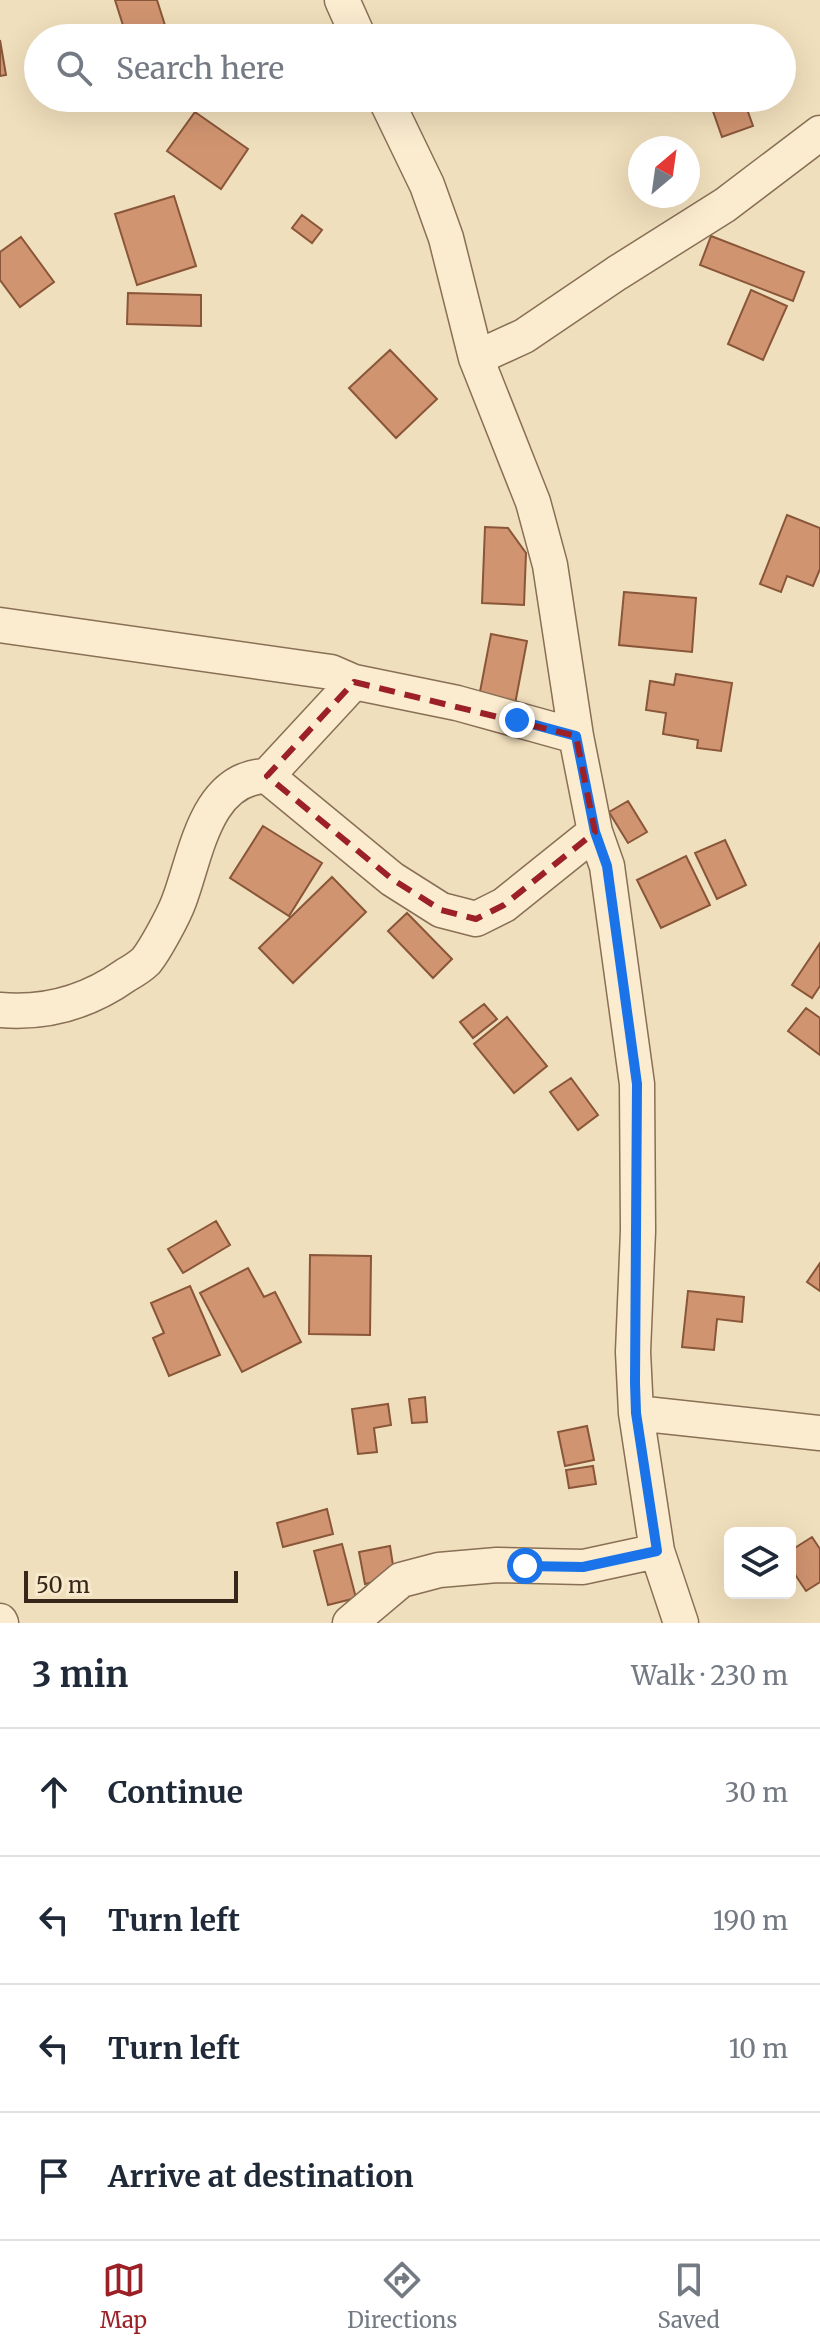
<!DOCTYPE html>
<html lang="en">
<head>
<meta charset="utf-8">
<style>
	:root { --surface:#fff; --page:#f6f6f7; --text:#1f2937; --muted:#747a83; --line:#e0e1e3; --accent:#9b2127 }
	body { margin:0; font-family:Merriweather,serif; background:var(--page); color:var(--text) }
	.controls { position:absolute; right:24px; bottom:24px; display:grid; overflow:hidden; border-radius:12px; box-shadow:0 8px 32px #0002 }
	.controls button { width:72px; height:72px; display:grid; place-items:center; padding:0; border:0; border-bottom:2px solid var(--line); background:var(--surface); color:var(--text); font:40px sans-serif }
	.compass { position:absolute; left:628px; top:136px; width:72px; height:72px; border-radius:50%; background:var(--surface); box-shadow:0 8px 32px #0002; rotate:29deg }
	.scale { position:absolute; left:24px; bottom:20px; width:214px; box-sizing:border-box; padding-left:8px; border:4px solid #37271b; border-top:0; font-size:22px; line-height:28px; white-space:nowrap; color:#37271b; -webkit-text-stroke:6px #f7e9cc; paint-order:stroke }
	.stop { position:absolute; width:24px; height:24px; margin:-18px; border:6px solid #1a73e8; border-radius:50%; background:#fff }
	.stop.end { background:#1a73e8; border-color:#fff; box-shadow:0 2px 8px #0008 }
	.list { margin:0; padding:0; list-style:none }
	h2 { display:flex; justify-content:space-between; align-items:center; height:104px; margin:0; padding:0 32px; font-size:34px }
	h2 small { font-size:26px; font-weight:400; color:var(--muted) }
	.list li { display:grid; grid-template-columns:52px 1fr auto; gap:24px; align-items:center; box-sizing:border-box; height:128px; padding:0 32px; border-top:2px solid var(--line) }
	.list b { display:block; font-size:30px; white-space:nowrap }
	.list em { font-size:26px; font-style:normal; color:var(--muted) }
	.icon { flex:none; width:44px; height:44px; fill:none; stroke:currentColor; stroke-width:2; stroke-linecap:round; stroke-linejoin:round }
	.map { position:relative; flex:none; width:820px; height:1623px; overflow:hidden }
	.search { position:absolute; background:var(--surface); box-shadow:0 8px 32px #0002; left:24px; right:24px; top:24px; height:88px; display:flex; align-items:center; gap:20px; box-sizing:border-box; padding:0 28px; border-radius:44px; color:var(--muted); font-size:30px }
	.sheet { height:616px; background:var(--surface) }
	nav { display:flex; justify-content:space-around; align-items:center; box-sizing:border-box; height:112px; border-top:2px solid var(--line); background:var(--surface); font-size:22px; color:var(--muted) }
	nav a { display:grid; justify-items:center; gap:4px }
	nav .on { color:var(--accent) }
	.map>svg:first-child { display:block }
	.building { fill:#d19470; stroke:#895639; stroke-width:2 }
	.lines { fill:none; stroke-linecap:round; stroke-linejoin:round }
	.minor-casing { stroke:#896f55; stroke-width:37 }
	.minor { stroke:#fbecd0; stroke-width:34 }
	.route { stroke:#1a73e8; stroke-width:10 }
	.marked { fill:none; stroke:#9b2127; stroke-width:6; stroke-dasharray:16 10; stroke-linejoin:round }
</style>
</head>
<body>
<div class="map">
<svg width="820" height="1623" viewBox="0 0 820 1623">
	<rect width="100%" height="100%" fill="#f0dfbc"/>
	<path class="building" d="M 115,0 L 157,0 L 169,38 L 127,38 Z
		M 0,40 L 6,75 L 0,76 Z
		M 716,98 L 743,98 L 753,126 L 722,137 L 709,100 Z
		M 195,112 L 248,149 L 221,189 L 167,151 Z
		M 174,196 L 196,266 L 137,285 L 115,214 Z
		M 302,215 L 322,230 L 312,243 L 292,228 Z
		M 711,236 L 804,272 L 793,301 L 700,265 Z
		M 21,237 L 54,282 L 20,307 L 0,280 L 0,252 Z
		M 751,290 L 787,306 L 763,360 L 728,344 Z
		M 128,293 L 201,295 L 201,326 L 127,324 Z
		M 390,350 L 437,399 L 396,438 L 349,388 Z
		M 787,515 L 820,528 L 820,569 L 813,586 L 787,576 L 781,592 L 760,584 Z
		M 485,527 L 508,528 L 526,553 L 524,605 L 482,603 Z
		M 624,592 L 696,598 L 692,652 L 619,645 Z
		M 491,634 L 527,641 L 515,704 L 479,697 Z
		M 676,674 L 732,683 L 721,751 L 697,748 L 698,740 L 663,734 L 666,713 L 646,710 L 650,681 L 674,685 Z
		M 628,801 L 647,832 L 628,843 L 609,812 Z
		M 263,826 L 322,863 L 289,916 L 230,878 Z
		M 725,840 L 746,885 L 717,899 L 695,853 Z
		M 686,856 L 710,905 L 661,928 L 637,880 Z
		M 332,877 L 366,912 L 293,983 L 259,948 Z
		M 407,913 L 452,959 L 433,978 L 388,931 Z
		M 820,943 L 820,986 L 812,998 L 792,985 Z
		M 484,1004 L 497,1019 L 473,1038 L 460,1022 Z
		M 806,1008 L 820,1018 L 820,1055 L 788,1031 Z
		M 507,1017 L 547,1066 L 514,1093 L 474,1044 Z
		M 571,1078 L 598,1115 L 578,1130 L 550,1092 Z
		M 216,1221 L 230,1245 L 183,1273 L 168,1249 Z
		M 310,1255 L 371,1256 L 370,1335 L 309,1334 Z
		M 820,1263 L 820,1291 L 807,1282 Z
		M 248,1268 L 264,1297 L 275,1292 L 301,1342 L 242,1372 L 200,1293 Z
		M 190,1286 L 220,1355 L 169,1376 L 153,1338 L 164,1333 L 151,1303 Z
		M 688,1291 L 744,1297 L 742,1322 L 717,1319 L 714,1350 L 682,1347 Z
		M 425,1397 L 427,1422 L 412,1423 L 409,1399 Z
		M 388,1404 L 391,1425 L 374,1428 L 377,1452 L 358,1454 L 352,1409 Z
		M 587,1426 L 594,1460 L 565,1466 L 558,1432 Z
		M 593,1466 L 596,1484 L 569,1488 L 566,1470 Z
		M 327,1509 L 333,1534 L 283,1547 L 277,1523 Z
		M 812,1537 L 820,1549 L 820,1582 L 806,1591 L 790,1567 L 790,1551 Z
		M 342,1544 L 356,1598 L 328,1605 L 314,1551 Z
		M 390,1546 L 395,1578 L 365,1584 L 359,1552 Z"/>
	<g class="lines">
		<defs>
			<path id="minor" d="M 342,0 L 359,38
				M 385,98 L 427,185 L 446,238 L 476,358 L 533,502 L 550,565 L 576,736 L 595,832 L 607,866 L 637,1084 L 638,1231 L 633,1352 L 636,1413 L 657,1551 L 681,1623
				M 476,358 L 524,336 L 617,273 L 725,205 L 820,133
				M 0,625 L 331,672 L 354,682 L 457,703 L 576,736
				M 267,776 L 354,682
				M 0,1010 C 47,1014 88,1002 126,975 C 133,971 141,966 146,961 C 155,950 174,915 179,901 C 196,857 205,777 267,776 L 392,879 L 441,910 L 476,919 L 504,905 L 595,832
				M 636,1413 L 820,1433
				M 0,1621 L 1,1623
				M 350,1623 L 401,1580 L 439,1570 L 497,1565 L 583,1567 L 657,1551"/>
		</defs>
		<use href="#minor" class="minor-casing"/>
		<use href="#minor" class="minor"/>
	</g>
	<g class="lines">
		<path class="route" d="M 517,720 L 576,736 L 595,832 L 607,866 L 637,1084 L 635,1383 L 636,1413 L 657,1551 L 583,1567 L 525,1566"/>
	</g>
	<path class="marked" d="M 354,682 L 576,736 L 595,832 L 504,905 L 476,919 L 441,910 L 392,879 L 267,776 Z"/>
</svg>
<div class="controls">
<button><svg class="icon" aria-label="layers" viewBox="0 0 24 24"><path d="M12 4l9 5-9 5-9-5zM3 14l9 5 9-5"/></svg></button>
</div>
<svg class="compass" viewBox="-18 -18 36 36"><path d="M0-13l5 13h-10z" fill="#e53935"/><path d="M0 13l5-13h-10z" fill="#747a83"/></svg>
<div class="scale">50 m</div>
<div class="stop" style="left:525px;top:1566px"></div>
<div class="stop end" style="left:517px;top:720px"></div>
<div class="search"><svg class="icon" aria-label="search" viewBox="0 0 24 24"><circle cx="10" cy="10" r="6"/><path d="M15 15l6 6"/></svg>Search here</div>
</div>
<section class="sheet">
<h2>3 min<small>Walk · 230 m</small></h2>
<ul class="list">
<li><svg class="icon" aria-label="ahead" viewBox="0 0 24 24"><path d="M12 20V5M6 11l6-6 6 6"/></svg><div><b>Continue</b></div><em>30 m</em></li>
<li><svg class="icon" aria-label="left" viewBox="0 0 24 24"><path d="M17 20v-9H6M10 6l-5 5 5 5"/></svg><div><b>Turn left</b></div><em>190 m</em></li>
<li><svg class="icon" aria-label="left" viewBox="0 0 24 24"><path d="M17 20v-9H6M10 6l-5 5 5 5"/></svg><div><b>Turn left</b></div><em>10 m</em></li>
<li><svg class="icon" aria-label="arrive" viewBox="0 0 24 24"><path d="M6 21V4h12l-3 4 3 4H6"/></svg><div><b>Arrive at destination</b></div></li>
</ul>
</section>
<nav>
<a class="on"><svg class="icon" aria-label="map" viewBox="0 0 24 24"><path d="M3 6l6-2 6 2 6-2v14l-6 2-6-2-6 2zM9 4v14M15 6v14"/></svg>Map</a>
<a><svg class="icon" aria-label="directions" viewBox="0 0 24 24"><path d="M12 3l9 9-9 9-9-9zM9 14v-3h6M13 9l2 2-2 2"/></svg>Directions</a>
<a><svg class="icon" aria-label="saved" viewBox="0 0 24 24"><path d="M7 4h10v16l-5-4-5 4z"/></svg>Saved</a>
</nav>
</body>
</html>
